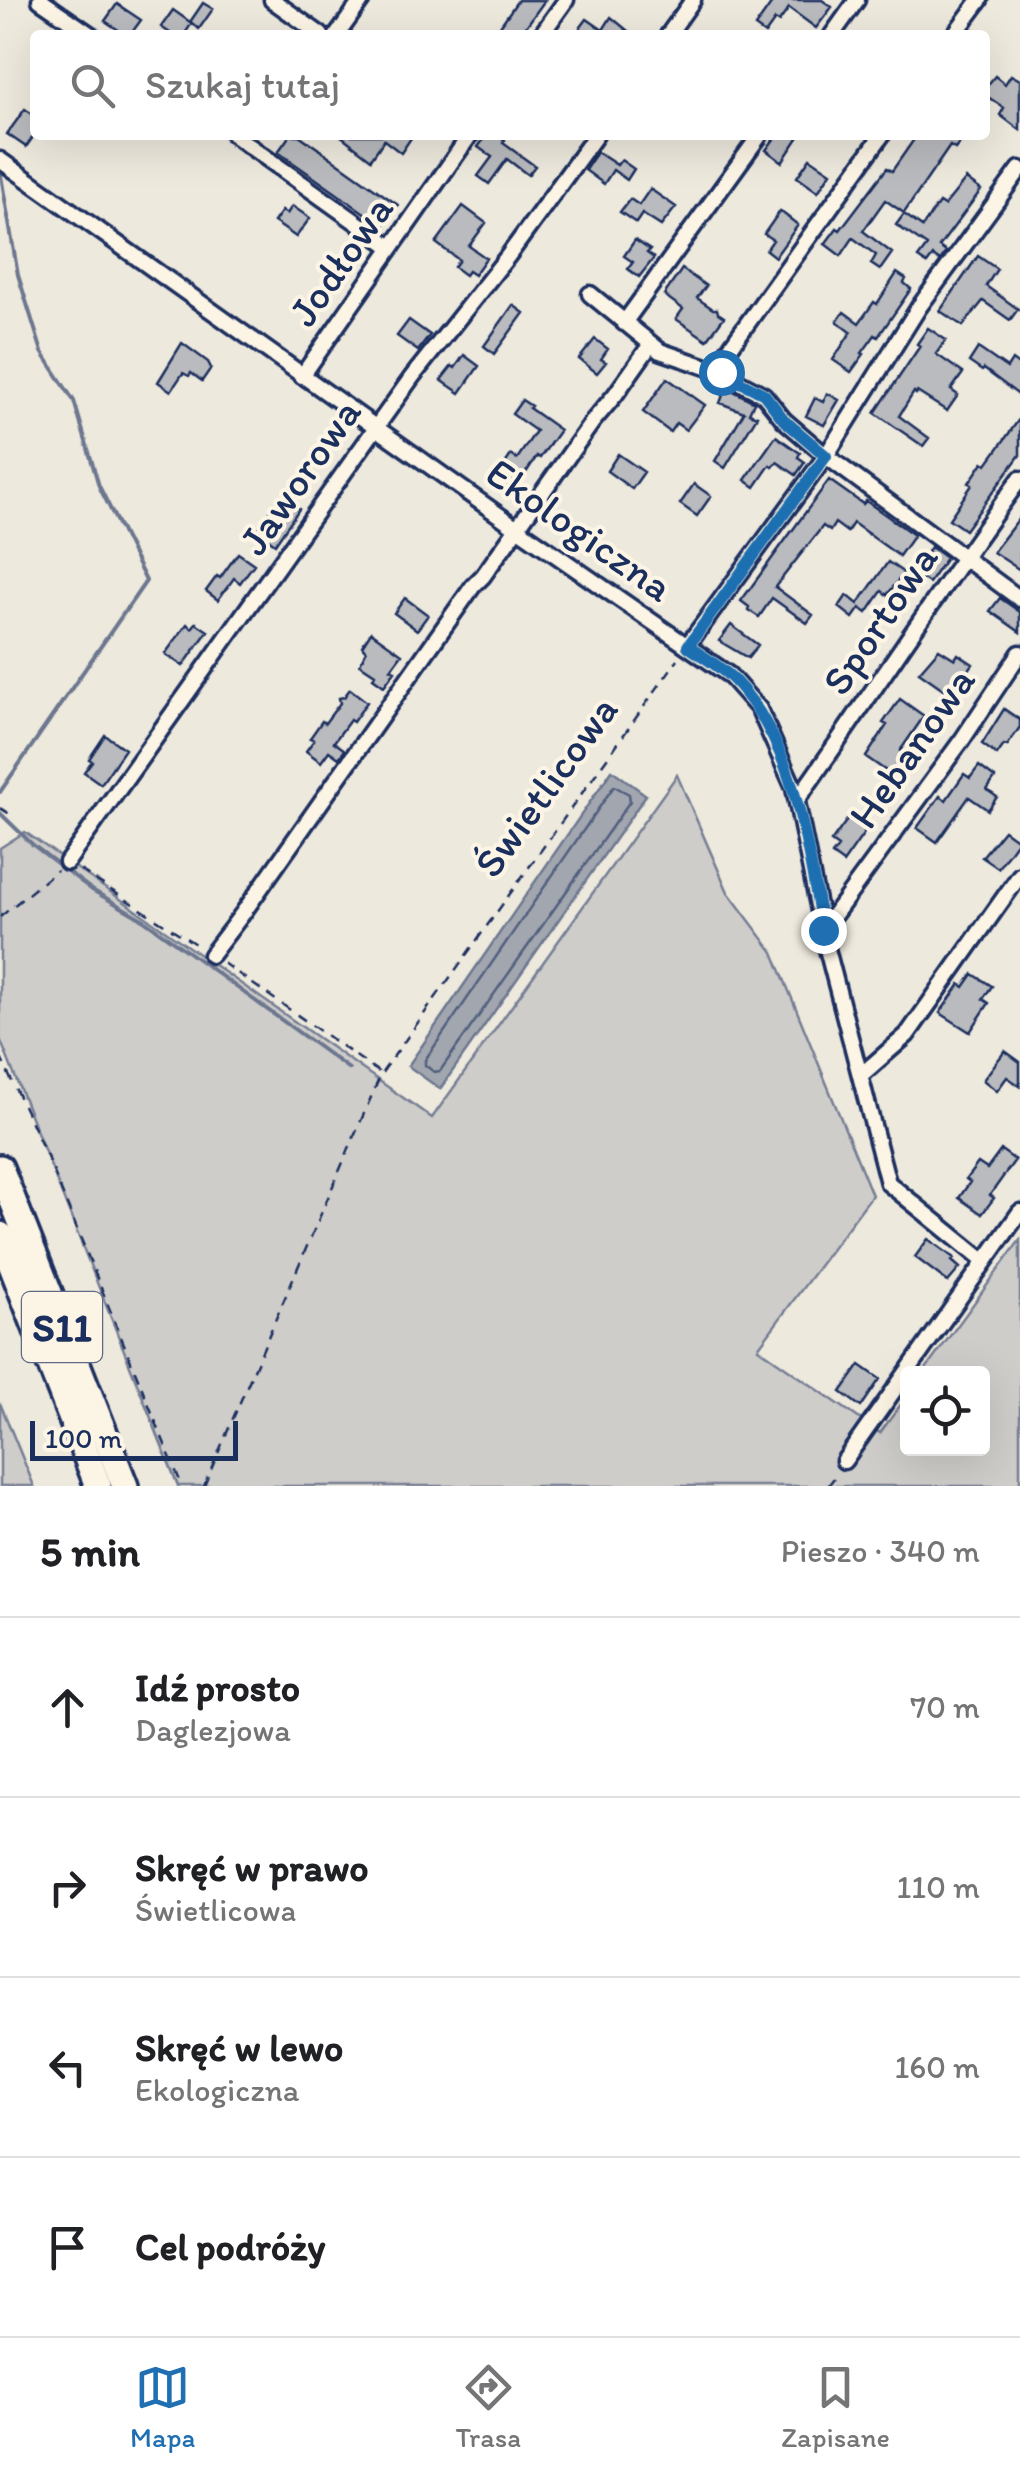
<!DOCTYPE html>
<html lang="pl">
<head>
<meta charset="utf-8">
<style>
	:root { --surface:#fff; --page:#f6f6f6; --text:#202124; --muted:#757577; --line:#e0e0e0; --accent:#1f6fb2 }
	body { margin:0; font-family:Itim,sans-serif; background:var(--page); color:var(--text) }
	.controls { position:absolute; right:30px; bottom:30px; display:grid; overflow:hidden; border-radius:10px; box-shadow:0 10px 40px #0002 }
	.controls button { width:90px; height:90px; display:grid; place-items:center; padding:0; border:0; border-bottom:2px solid var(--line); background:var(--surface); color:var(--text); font:50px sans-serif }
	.scale { position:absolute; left:30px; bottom:25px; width:208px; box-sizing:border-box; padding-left:10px; border:5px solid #1b2f5e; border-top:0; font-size:28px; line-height:35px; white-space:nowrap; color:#1b2f5e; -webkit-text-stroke:8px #fcf5e5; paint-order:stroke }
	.stop { position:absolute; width:30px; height:30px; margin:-22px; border:8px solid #1f6fb2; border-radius:50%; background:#fff }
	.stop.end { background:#1f6fb2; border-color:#fff; box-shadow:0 2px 10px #0008 }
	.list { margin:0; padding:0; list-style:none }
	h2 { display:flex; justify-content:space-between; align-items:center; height:130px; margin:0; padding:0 40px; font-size:42px }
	h2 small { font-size:32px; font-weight:400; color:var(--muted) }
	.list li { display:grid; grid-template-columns:65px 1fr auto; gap:30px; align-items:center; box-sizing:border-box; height:180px; padding:0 40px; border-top:2px solid var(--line) }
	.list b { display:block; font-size:38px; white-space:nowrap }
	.list p { margin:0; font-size:32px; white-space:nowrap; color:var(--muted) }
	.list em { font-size:32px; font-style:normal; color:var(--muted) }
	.icon { flex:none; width:55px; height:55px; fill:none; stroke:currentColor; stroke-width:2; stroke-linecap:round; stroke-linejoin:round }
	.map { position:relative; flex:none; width:1020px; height:1486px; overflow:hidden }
	.search { position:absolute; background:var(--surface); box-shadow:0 10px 40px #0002; left:30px; right:30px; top:30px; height:110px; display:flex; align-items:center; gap:25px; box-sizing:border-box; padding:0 35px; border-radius:10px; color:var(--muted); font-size:38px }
	.sheet { height:850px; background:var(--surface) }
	nav { display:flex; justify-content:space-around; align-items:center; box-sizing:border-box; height:140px; border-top:2px solid var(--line); background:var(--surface); font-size:28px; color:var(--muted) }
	nav a { display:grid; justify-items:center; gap:5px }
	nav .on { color:var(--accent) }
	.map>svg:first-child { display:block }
	.green { fill:#cfcdca; stroke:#757e94; stroke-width:2.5 }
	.water { fill:#a2a7af; stroke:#6c778f; stroke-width:2.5 }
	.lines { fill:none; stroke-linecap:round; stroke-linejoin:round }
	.shore { stroke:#515f7e; stroke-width:2.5 }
	.stream { stroke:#6c778f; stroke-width:4 }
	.building { fill:#babbbe; stroke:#1b2f5e; stroke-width:2.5 }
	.minor-casing { stroke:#1b2f5e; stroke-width:21 }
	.motorway-casing { stroke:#1b2f5e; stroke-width:32 }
	.path { stroke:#1b2f5e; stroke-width:2.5; stroke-dasharray:10 8; stroke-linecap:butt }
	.minor { stroke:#fcf5e5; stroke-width:14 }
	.motorway { stroke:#fcf5e5; stroke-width:25 }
	.route { stroke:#1f6fb2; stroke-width:12 }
	.labels { text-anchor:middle; stroke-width:8; stroke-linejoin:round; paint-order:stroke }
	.shield { fill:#fcf5e5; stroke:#5e6a86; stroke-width:2.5 }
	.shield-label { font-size:40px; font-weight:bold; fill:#1b2f5e }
	.street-label { font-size:42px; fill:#1b2f5e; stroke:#fcf5e5 }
</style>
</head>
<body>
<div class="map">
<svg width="1020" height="1486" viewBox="0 0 1020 1486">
	<rect width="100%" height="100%" fill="#eee9dd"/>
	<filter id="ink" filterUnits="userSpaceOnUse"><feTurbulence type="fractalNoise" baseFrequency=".01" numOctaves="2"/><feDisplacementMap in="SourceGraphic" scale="20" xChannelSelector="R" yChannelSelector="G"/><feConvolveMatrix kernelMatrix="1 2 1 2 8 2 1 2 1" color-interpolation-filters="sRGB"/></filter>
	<g filter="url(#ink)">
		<path class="green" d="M 677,775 L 728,892 L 773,952 L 872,1195 L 758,1348 L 880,1433 L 907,1396 L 908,1448 L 982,1448 L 982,1374 L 923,1373 L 1020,1240 L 1020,1486 L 178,1486 L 0,1039 L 0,848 L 25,832 L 432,1118 Z
			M 0,1403 L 34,1486 L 0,1486 Z"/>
		<path class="water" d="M 612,770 L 646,795 L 440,1089 L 408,1066 Z"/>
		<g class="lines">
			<path class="shore" d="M 614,786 L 629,794 L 630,801 L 440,1071 L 434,1072 L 425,1065 L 425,1060 Z"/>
			<path class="stream" d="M 0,170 L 18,275 L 42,352 L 74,401 L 99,486 L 146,581 L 0,792
				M 0,813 L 33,845 L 92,890 L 144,920 L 349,1069"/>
		</g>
		<path class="building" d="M 518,0 L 545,0 L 520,35 L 513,35 L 500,26 Z
			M 774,0 L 822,0 L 832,7 L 816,28 L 789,8 L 779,22 L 775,20 L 765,34 L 755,27 Z
			M 203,3 L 213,9 L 199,29 L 192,23 L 184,35 L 173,35 L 161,27 L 173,10 L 190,22 Z
			M 117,4 L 141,20 L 130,35 L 126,35 L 105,21 Z
			M 611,17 L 633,35 L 575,35 L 587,19 L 603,30 Z
			M 1011,75 L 1020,80 L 1020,130 L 1000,115 L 1004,108 L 985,95 L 985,88 L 995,76 L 1005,84 Z
			M 25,109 L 35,116 L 35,134 L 26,147 L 7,134 Z
			M 290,135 L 299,135 L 398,205 L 383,226 L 278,152 Z
			M 340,135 L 413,135 L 401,153 L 384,140 L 371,159 Z
			M 487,135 L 498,135 L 505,140 L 503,143 L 535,166 L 528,175 L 507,159 L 489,184 L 478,176 L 492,157 L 478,147 Z
			M 777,135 L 800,135 L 782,162 L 766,150 Z
			M 917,135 L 958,135 L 962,140 L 955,149 L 950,146 L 904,213 L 885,200 L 863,231 L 892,253 L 880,270 L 871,264 L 876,255 L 853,238 L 841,256 L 825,244 L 837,228 L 840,230 L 887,168 L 892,171 Z
			M 597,152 L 617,165 L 621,160 L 634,169 L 627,180 L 613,170 L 604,184 L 585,170 Z
			M 810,158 L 831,172 L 818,192 L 797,177 Z
			M 966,179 L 981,190 L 939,247 L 946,252 L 940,261 L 933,256 L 927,264 L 918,258 L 927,246 L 896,225 L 904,214 L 922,227 L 939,203 L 944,206 Z
			M 650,189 L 676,207 L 661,226 L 642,214 L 636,223 L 620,212 L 630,199 L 639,205 Z
			M 292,206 L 310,218 L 296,237 L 274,222 L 282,211 L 287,214 Z
			M 463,206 L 486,223 L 469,246 L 486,258 L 474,275 L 468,271 L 465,275 L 454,267 L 459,260 L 436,243 Z
			M 780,211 L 798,225 L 775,257 L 766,250 L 773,240 L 764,234 Z
			M 635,240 L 650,250 L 647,253 L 654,258 L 639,277 L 628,269 L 633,262 L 624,256 Z
			M 978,256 L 997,269 L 986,286 L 1018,309 L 1010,320 L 983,301 L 963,326 L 940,311 Z
			M 682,269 L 706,286 L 697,298 L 713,309 L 717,309 L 718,313 L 724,317 L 707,340 L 676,319 L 683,309 L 664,295 Z
			M 897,273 L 906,279 L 904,283 L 911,289 L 878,337 L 875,335 L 862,353 L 864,354 L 851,372 L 833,360 L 851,332 L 837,321 L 844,312 L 859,323 L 874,302 L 877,304 Z
			M 513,305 L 524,313 L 494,354 L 484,346 Z
			M 409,320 L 430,335 L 418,351 L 397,336 Z
			M 928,328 L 946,340 L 936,354 L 963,373 L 951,390 L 958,395 L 947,411 L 917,392 L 916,394 L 914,392 L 899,416 L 929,438 L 923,446 L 875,413 L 920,346 L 917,344 Z
			M 595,339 L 608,349 L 601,359 L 606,362 L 597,373 L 579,359 Z
			M 182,343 L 208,362 L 211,368 L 202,381 L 191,373 L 189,376 L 183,373 L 171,391 L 158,382 Z
			M 978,348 L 1007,368 L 1012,360 L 1020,366 L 1020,396 L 984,369 L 982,371 L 969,362 Z
			M 464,355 L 479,366 L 460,393 L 441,380 L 452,366 L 455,368 Z
			M 667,378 L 705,405 L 686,430 L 676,423 L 670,432 L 643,412 Z
			M 726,387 L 754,402 L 749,413 L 757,416 L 725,468 L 715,461 L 744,412 L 720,403 Z
			M 827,393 L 839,400 L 824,425 L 806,416 L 815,398 L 823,402 Z
			M 522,400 L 531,406 L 529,408 L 560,430 L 540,458 L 537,456 L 512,494 L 493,482 L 511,455 L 517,459 L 536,431 L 512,414 Z
			M 1020,418 L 1020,455 L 965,530 L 949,519 L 972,485 L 969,483 L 983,462 L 987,464 Z
			M 776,436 L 800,453 L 798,457 L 805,462 L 796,475 L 777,462 L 773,467 L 770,465 L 755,487 L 745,480 Z
			M 618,454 L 644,472 L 632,489 L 607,471 Z
			M 829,480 L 863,504 L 866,501 L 914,535 L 899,556 L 853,523 L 847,532 L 835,523 L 830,531 L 823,526 L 775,587 L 813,615 L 807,623 L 772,598 L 759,617 L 748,610 L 749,607 L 741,601 Z
			M 694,484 L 711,496 L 697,516 L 680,504 Z
			M 281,496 L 299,509 L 275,544 L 257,531 Z
			M 1020,517 L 1020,570 L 993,552 Z
			M 931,547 L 946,558 L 929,583 L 914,573 Z
			M 238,553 L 254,564 L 240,583 L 234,578 L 218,600 L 206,591 L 217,576 L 220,578 Z
			M 888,562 L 904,573 L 887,595 L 882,591 L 867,613 L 860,608 L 853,618 L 839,607 L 847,595 L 858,604 Z
			M 405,598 L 428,615 L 417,630 L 394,613 Z
			M 1000,598 L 1020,612 L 1020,632 L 990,611 Z
			M 196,623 L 208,631 L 183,666 L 165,654 L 187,624 L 192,628 Z
			M 731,625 L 758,645 L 748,658 L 719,641 Z
			M 371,632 L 402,654 L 391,669 L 395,671 L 384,686 L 373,678 L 375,674 L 360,664 L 366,651 L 362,646 Z
			M 939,649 L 955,659 L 958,654 L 973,664 L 962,679 L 957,675 L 946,691 L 919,672 Z
			M 350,689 L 367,702 L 353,722 L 350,720 L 334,742 L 345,750 L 339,758 L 329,751 L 321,762 L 306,751 L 314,740 L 310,738 L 322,721 L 325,723 L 340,703 L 339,698 L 344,697 Z
			M 900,699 L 924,716 L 900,751 L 906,755 L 892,775 L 866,757 L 887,725 L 883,723 Z
			M 1004,709 L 1020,720 L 1020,727 L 1007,746 L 1004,745 L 997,755 L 982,744 Z
			M 105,735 L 125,749 L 101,784 L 84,772 L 92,761 L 89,759 Z
			M 979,766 L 995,778 L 987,790 L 997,797 L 988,810 L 969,797 L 937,842 L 917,828 L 940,796 L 946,800 L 964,774 L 970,778 Z
			M 852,813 L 869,826 L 843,863 L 832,855 L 838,847 L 831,842 Z
			M 1004,830 L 1018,840 L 998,868 L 982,857 Z
			M 973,974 L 992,986 L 983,999 L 989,1003 L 970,1032 L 940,1013 L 960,984 L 964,987 Z
			M 1005,1051 L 1020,1062 L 1020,1086 L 1007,1077 L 997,1091 L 983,1080 Z
			M 1001,1150 L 1015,1160 L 990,1195 L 994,1198 L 982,1214 L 959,1198 L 970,1182 L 966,1179 L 978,1163 L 987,1169 Z
			M 928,1239 L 954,1258 L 952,1261 L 960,1268 L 948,1282 L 915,1257 Z
			M 860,1365 L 880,1379 L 861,1407 L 841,1392 Z"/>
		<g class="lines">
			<defs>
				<path id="minor" d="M 40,0 L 91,35
					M 272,0 L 321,35
					M 337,35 L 362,0
					M 541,35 L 566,0
					M 668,35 L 693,0
					M 832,35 L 857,0
					M 954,35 L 980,0
					M 234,135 L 391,247
					M 0,160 L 517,528 L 729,675 L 759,709 L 794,788 L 826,945 L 888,1183 L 984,1261
					M 590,294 L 660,351 L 721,372 L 764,395 L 784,420 L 826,456 L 1020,599
					M 624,323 L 760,135
					M 714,370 L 882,135
					M 302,376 L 470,135
					M 687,646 L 826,456 L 919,307 L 1020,169
					M 797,800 C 872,694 943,584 1020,479
					M 67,862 L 412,377 L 508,256 L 596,135
					M 823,930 L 962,740 L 1020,653
					M 211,955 L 243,913 L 473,586 L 483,576 L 593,421 L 615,395 L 651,344
					M 860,1076 L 907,1035 L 1020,875
					M 844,1461 L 1020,1212"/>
				<path id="motorway" d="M 0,1168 L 125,1486
					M 0,1235 L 98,1486"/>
			</defs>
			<use href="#minor" class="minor-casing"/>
			<use href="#motorway" class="motorway-casing"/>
			<path class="path" d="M 0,808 L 13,816
				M 80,870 L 200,947
				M 0,917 L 57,870
				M 223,963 L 380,1073
				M 0,1056 L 50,1163 L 182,1486
				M 204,1486 L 381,1074 L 678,659
				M 828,1486 L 836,1475"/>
			<use href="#minor" class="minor"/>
			<use href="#motorway" class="motorway"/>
		</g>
	</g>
	<g class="lines" filter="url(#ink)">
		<path class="route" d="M 721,372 L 764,394 L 784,420 L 826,456 L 688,646 C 702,656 719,666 732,678 C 796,743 806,845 823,930"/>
	</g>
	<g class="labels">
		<rect class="shield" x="22" y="1292" width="80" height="70" rx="8"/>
		<g class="shield-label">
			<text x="62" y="1341">S11</text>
		</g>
		<g class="street-label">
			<text transform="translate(340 260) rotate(-55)" y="15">Jodłowa</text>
			<text transform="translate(299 476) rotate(-55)" y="15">Jaworowa</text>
			<text transform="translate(580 529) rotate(35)" y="15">Ekologiczna</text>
			<text transform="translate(879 619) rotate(-56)" y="15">Sportowa</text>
			<text transform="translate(911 747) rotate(-55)" y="15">Hebanowa</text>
			<text transform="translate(545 786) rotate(-54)" y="15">Świetlicowa</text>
		</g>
	</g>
</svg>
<div class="controls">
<button><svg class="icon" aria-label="locate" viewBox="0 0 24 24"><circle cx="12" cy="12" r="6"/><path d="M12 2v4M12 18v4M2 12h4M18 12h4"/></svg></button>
</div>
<div class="scale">100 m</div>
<div class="stop" style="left:721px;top:372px"></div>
<div class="stop end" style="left:823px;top:930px"></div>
<div class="search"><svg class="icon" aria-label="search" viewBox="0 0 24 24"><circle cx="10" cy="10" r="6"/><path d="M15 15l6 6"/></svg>Szukaj tutaj</div>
</div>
<section class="sheet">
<h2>5 min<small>Pieszo · 340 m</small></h2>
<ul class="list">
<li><svg class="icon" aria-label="ahead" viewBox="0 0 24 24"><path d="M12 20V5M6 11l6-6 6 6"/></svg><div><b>Idź prosto</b><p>Daglezjowa</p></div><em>70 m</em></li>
<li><svg class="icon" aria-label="right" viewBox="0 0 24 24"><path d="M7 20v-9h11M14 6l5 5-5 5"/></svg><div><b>Skręć w prawo</b><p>Świetlicowa</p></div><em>110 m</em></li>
<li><svg class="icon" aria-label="left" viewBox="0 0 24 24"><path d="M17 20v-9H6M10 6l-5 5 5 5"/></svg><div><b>Skręć w lewo</b><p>Ekologiczna</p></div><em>160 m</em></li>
<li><svg class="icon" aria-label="arrive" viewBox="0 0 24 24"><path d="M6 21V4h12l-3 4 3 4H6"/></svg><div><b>Cel podróży</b></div></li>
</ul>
</section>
<nav>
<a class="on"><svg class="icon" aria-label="map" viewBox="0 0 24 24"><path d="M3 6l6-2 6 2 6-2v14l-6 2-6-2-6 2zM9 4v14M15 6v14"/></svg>Mapa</a>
<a><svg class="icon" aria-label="directions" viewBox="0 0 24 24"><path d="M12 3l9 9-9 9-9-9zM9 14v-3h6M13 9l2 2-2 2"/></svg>Trasa</a>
<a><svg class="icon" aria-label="saved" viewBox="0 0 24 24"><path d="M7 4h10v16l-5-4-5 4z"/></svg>Zapisane</a>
</nav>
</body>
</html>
